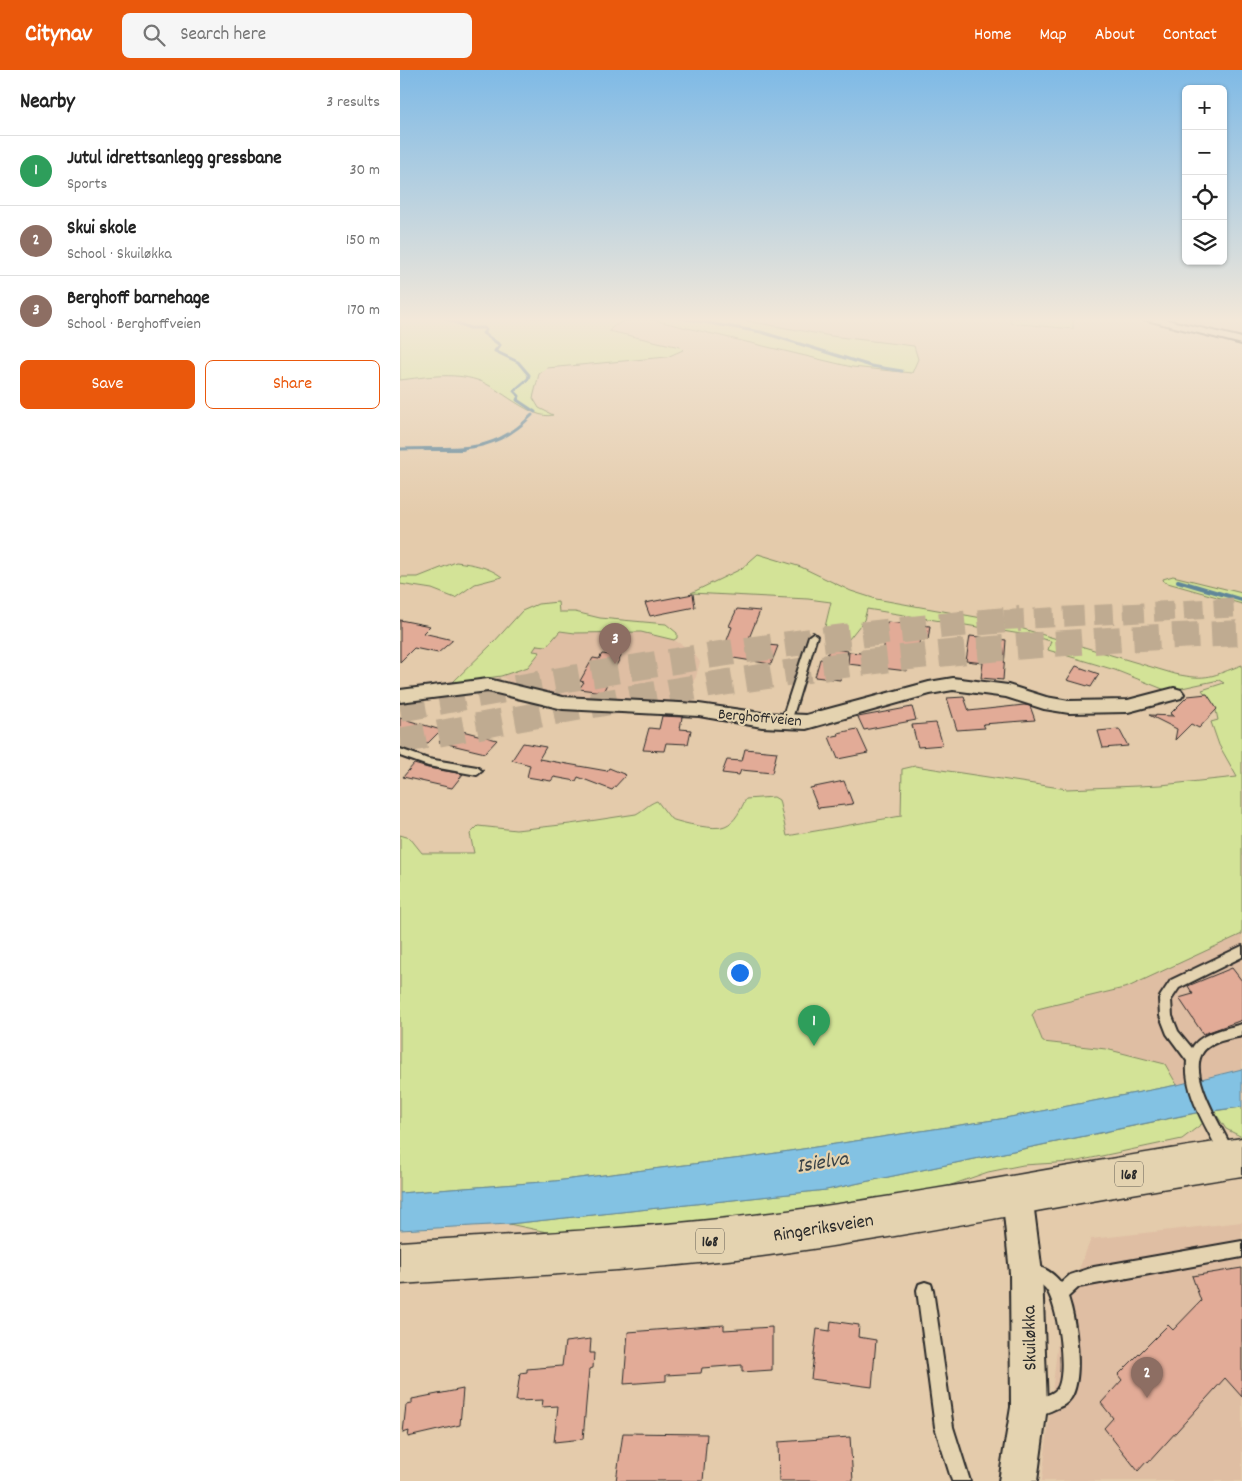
<!DOCTYPE html>
<html lang="en">
<head>
<meta charset="utf-8">
<style>
	:root { --surface:#fff; --page:#f6f6f6; --text:#222; --muted:#767676; --line:#e0e0e0; --accent:#ea580c }
	body { margin:0; font-family:Dekko,sans-serif; background:var(--page); color:var(--text) }
	.controls { position:absolute; right:15px; top:15px; display:grid; overflow:hidden; border-radius:8px; box-shadow:0 1px 4px #0004 }
	.controls button { width:45px; height:45px; display:grid; place-items:center; padding:0; border:0; border-bottom:1px solid var(--line); background:var(--surface); color:var(--text); font:25px sans-serif }
	.you { position:absolute; left:339px; top:902px; width:18px; height:18px; margin:-12px; border:4px solid #fff; border-radius:50%; background:#1a73e8; box-shadow:0 0 0 8px #1a73e833 }
	.badge { display:grid; place-items:center; width:32px; height:32px; border-radius:50%; background:var(--accent); color:#fff; font-size:16px; font-weight:700 }
	.pin { position:absolute; translate:-50% -41px; filter:drop-shadow(0 1px 2px #0008) }
	.pin::after { content:''; position:absolute; top:26px; width:18px; height:15px; background:inherit; clip-path:polygon(0 0,100% 0,50% 100%) }
	.list { margin:0; padding:0; list-style:none }
	h2 { display:flex; justify-content:space-between; align-items:center; height:65px; margin:0; padding:0 20px; font-size:21px }
	h2 small { font-size:16px; font-weight:400; color:var(--muted) }
	.list li { display:grid; grid-template-columns:32px 1fr auto; gap:15px; align-items:center; box-sizing:border-box; height:70px; padding:0 20px; border-top:1px solid var(--line) }
	.list b { display:block; font-size:19px; white-space:nowrap }
	.list p { margin:0; font-size:16px; white-space:nowrap; color:var(--muted) }
	.list em { font-size:16px; font-style:normal; color:var(--muted) }
	.actions { display:flex; gap:10px; padding:15px 20px }
	.actions a { flex:1; padding:11px 0; border:1px solid var(--accent); border-radius:8px; text-align:center; font-size:18px; color:var(--accent) }
	.actions .main { background:var(--accent); color:#fff }
	.icon { flex:none; width:28px; height:28px; fill:none; stroke:currentColor; stroke-width:2; stroke-linecap:round; stroke-linejoin:round }
	.map { position:relative; flex:none; width:842px; height:1411px; overflow:hidden }
	header { display:flex; align-items:center; gap:30px; box-sizing:border-box; height:70px; padding:0 25px; background:var(--accent); color:#fff }
	header strong { font-size:24px }
	nav { display:flex; gap:28px; margin-inline-start:auto; font-size:18px }
	.search { width:350px; height:45px; background:var(--page); display:flex; align-items:center; gap:12px; box-sizing:border-box; padding:0 18px; border-radius:8px; color:var(--muted); font-size:19px }
	main { display:flex }
	aside { flex:1; background:var(--surface) }
	.map>svg:first-child { display:block }
	.built { fill:#dfbea3 }
	.green { fill:#d3e397; stroke:#7f8761 }
	.water { fill:#83c2e3; stroke:#608699 }
	.lines { fill:none; stroke-linecap:round; stroke-linejoin:round }
	.stream-far1 { stroke:#608699; stroke-width:3 }
	.stream { stroke:#608699; stroke-width:4 }
	.building { fill:#e2ab97; stroke:#2b2b2b }
	.highway-tunnel-far1 { stroke:#bfab91; stroke-width:20; stroke-dasharray:20 10; stroke-linecap:butt }
	.highway-tunnel { stroke:#bfab91; stroke-width:26; stroke-dasharray:26 13; stroke-linecap:butt }
	.lane-casing { stroke:#2b2b2b; stroke-width:4 }
	.street-casing { stroke:#2b2b2b; stroke-width:4 }
	.primary-casing { stroke:#2b2b2b; stroke-width:3 }
	.lane { fill:#e4d3b0; fill-rule:evenodd }
	.street { fill:#e4d3b0; fill-rule:evenodd }
	.primary { fill:#e4d3b0; fill-rule:evenodd }
	.labels { text-anchor:middle; stroke-width:4.5; stroke-linejoin:round; paint-order:stroke }
	.shield { fill:#e4d3b0; stroke:#625d53; stroke-width:1 }
	.shield-label { font-size:15px; font-weight:bold; fill:#2b2b2b }
	.street-label { font-size:16px; fill:#2b2b2b; stroke:#e4d3b0 }
	.near-street-label { font-size:19px; fill:#2b2b2b; stroke:#e4d3b0 }
	.near-water-label { font-size:21px; font-style:italic; fill:#384247; stroke:#e4d3b0 }
</style>
</head>
<body>
<header>
<strong>Citynav</strong>
<div class="search"><svg class="icon" aria-label="search" viewBox="0 0 24 24"><circle cx="10" cy="10" r="6"/><path d="M15 15l6 6"/></svg>Search here</div>
<nav><a>Home</a><a>Map</a><a>About</a><a>Contact</a></nav>
</header>
<main>
<aside>
<h2>Nearby<small>3 results</small></h2>
<ul class="list">
<li><span class="badge" style="background:#2e9e5b">1</span><div><b>Jutul idrettsanlegg gressbane</b><p>Sports</p></div><em>30 m</em></li>
<li><span class="badge" style="background:#8d6e63">2</span><div><b>Skui skole</b><p>School · Skuiløkka</p></div><em>150 m</em></li>
<li><span class="badge" style="background:#8d6e63">3</span><div><b>Berghoff barnehage</b><p>School · Berghoffveien</p></div><em>170 m</em></li>
</ul>
<div class="actions"><a class="main">Save</a><a>Share</a></div>
</aside>
<div class="map">
<svg width="842" height="1411" viewBox="0 0 842 1411">
	<rect width="100%" height="100%" fill="#e4cbab"/>
	<filter id="ink" filterUnits="userSpaceOnUse"><feTurbulence type="fractalNoise" baseFrequency=".02" numOctaves="2"/><feDisplacementMap in="SourceGraphic" scale="10" xChannelSelector="R" yChannelSelector="G"/><feConvolveMatrix kernelMatrix="1 2 1 2 8 2 1 2 1" color-interpolation-filters="sRGB"/></filter>
	<g filter="url(#ink)">
		<path class="built" d="M 160,561 L 175,563 L 241,562 L 274,570 L 292,581 L 300,592 L 296,607 L 281,632 L 227,632 L 156,626 L 115,616 L 101,606 L 128,597 L 139,582 L 132,581 L 135,577 L 137,575 L 147,576 Z
			M 842,864 L 842,999 L 777,1015 L 765,994 L 706,979 L 643,972 L 632,945 L 637,939 L 728,917 Z
			M 842,1152 L 842,1411 L 642,1411 L 661,1244 L 691,1169 Z"/>
		<path class="green" d="M 0,248 L 330,248 L 431,266 L 514,276 L 518,289 L 512,303 L 452,297 L 258,251 C 244,248 219,248 209,261 L 280,277 L 283,280 L 267,287 L 147,298 L 139,304 L 133,328 L 139,338 L 153,345 C 132,351 98,316 77,310 C 52,302 26,307 0,310 Z
			M 610,248 L 673,248 L 673,259 L 610,253 Z
			M 358,484 L 401,497 L 451,521 L 476,529 L 593,550 L 775,604 C 808,611 812,606 842,595 L 842,864 L 728,917 L 637,939 L 632,945 L 643,972 L 706,979 L 765,994 L 777,1015 L 600,1049 L 350,1087 L 155,1111 L 0,1123 L 0,765 L 10,768 L 22,783 L 74,783 L 70,764 L 78,756 L 116,760 L 170,754 L 236,744 C 244,740 248,734 257,731 L 271,749 C 282,753 315,761 325,756 C 336,752 341,738 346,729 L 374,727 L 379,730 L 387,766 L 501,746 L 502,699 L 515,696 L 667,719 L 761,715 L 837,707 L 819,675 L 811,652 L 818,650 L 815,636 L 802,620 L 824,613 L 819,610 L 768,621 L 715,600 L 648,580 L 651,571 L 627,565 L 467,539 L 464,550 L 449,569 L 430,567 L 425,557 L 431,532 L 408,529 L 291,523 L 341,499 Z
			M 56,492 C 73,494 89,497 102,507 L 75,514 L 55,528 L 32,519 L 0,514 L 0,507 L 18,507 Z
			M 773,506 L 842,523 L 842,534 L 764,512 L 763,509 Z
			M 158,532 L 159,542 L 175,542 L 200,548 L 266,554 L 277,563 L 277,568 L 274,570 L 241,562 L 175,563 L 160,561 L 147,576 L 137,575 L 133,581 L 140,582 L 128,597 L 101,606 L 52,613 L 94,572 L 122,541 L 138,534 Z
			M 842,1037 L 842,1067 L 826,1059 L 814,1041 Z
			M 801,1042 L 803,1053 L 782,1069 L 673,1092 L 623,1095 L 588,1102 L 537,1120 L 444,1137 L 177,1165 L 147,1162 L 109,1154 L 426,1120 Z"/>
		<path class="water" d="M 842,999 L 842,1037 L 795,1043 L 426,1120 L 109,1154 L 0,1160 L 0,1123 L 155,1111 L 350,1087 L 600,1049 L 777,1015 Z"/>
		<g class="lines">
			<path class="stream-far1" d="M 45,248 L 70,258 L 84,258 L 86,260 L 83,263 L 100,275 L 95,281 L 118,292 L 129,305 L 128,309 L 114,321 L 119,326 L 117,330 L 135,342
				M 280,248 L 361,262 L 471,296 L 502,301
				M 0,379 C 54,376 90,388 132,345"/>
			<path class="stream" d="M 25,379 L 63,379
				M 778,511 L 842,530"/>
		</g>
		<path class="building" d="M 293,524 L 295,537 L 250,546 L 245,533 Z
			M 337,539 L 360,541 L 347,573 L 378,576 L 371,594 L 321,586 L 332,557 L 329,556 Z
			M 0,550 L 30,556 L 23,563 L 53,570 L 38,583 L 14,578 L 0,592 Z
			M 487,552 L 530,556 L 528,570 L 520,569 L 515,591 L 509,590 L 507,601 L 448,594 L 449,582 L 483,585 Z
			M 570,566 L 606,570 L 603,610 L 581,608 L 583,593 L 566,591 Z
			M 429,579 L 448,581 L 440,610 L 415,607 L 420,589 L 426,590 Z
			M 202,584 L 221,586 L 203,622 L 179,619 L 184,612 L 180,611 L 193,588 L 199,589 Z
			M 676,596 L 699,604 L 691,617 L 667,610 Z
			M 807,624 L 817,639 L 799,658 L 791,654 L 775,670 L 777,659 L 749,645 L 774,646 L 770,644 L 788,626 Z
			M 564,627 L 569,641 L 624,635 L 630,636 L 635,650 L 583,654 L 585,658 L 557,660 L 547,628 Z
			M 512,637 L 516,650 L 464,660 L 458,647 Z
			M 262,646 L 282,647 L 280,659 L 291,660 L 288,674 L 266,673 L 264,681 L 243,680 L 249,658 L 259,659 Z
			M 0,648 L 41,660 L 28,673 L 0,664 Z
			M 536,653 L 543,675 L 518,677 L 512,655 Z
			M 51,658 L 97,670 L 85,683 L 39,672 Z
			M 457,659 L 468,683 L 438,689 L 429,667 L 439,665 L 438,663 Z
			M 719,659 L 728,676 L 703,678 L 698,661 Z
			M 123,673 L 146,677 L 139,689 L 207,701 L 209,698 L 226,705 L 212,720 L 178,707 L 176,711 L 154,707 L 151,711 L 127,707 L 130,695 L 112,690 Z
			M 345,679 L 377,682 L 372,703 L 341,700 L 339,705 L 322,703 L 327,690 L 342,691 Z
			M 14,694 L 28,698 L 63,704 L 52,718 L 3,707 Z
			M 444,711 L 453,734 L 418,738 L 410,718 Z
			M 832,898 L 842,911 L 842,950 L 803,964 L 779,928 L 793,924 L 788,916 Z
			M 842,1198 L 842,1327 L 825,1308 L 748,1393 L 747,1391 L 738,1401 L 704,1358 L 713,1348 L 701,1333 L 722,1310 L 718,1305 L 768,1255 L 773,1260 L 801,1231 L 792,1206 Z
			M 431,1251 L 459,1255 L 458,1267 L 476,1270 L 472,1317 L 411,1309 L 417,1259 L 430,1261 Z
			M 324,1255 L 324,1260 L 372,1257 L 372,1300 L 342,1302 L 342,1295 L 302,1298 L 301,1303 L 266,1305 L 266,1311 L 224,1314 L 228,1262 Z
			M 191,1269 L 190,1283 L 194,1283 L 193,1298 L 189,1299 L 183,1369 L 154,1372 L 158,1336 L 142,1337 L 143,1330 L 116,1331 L 120,1303 L 127,1302 L 127,1299 L 162,1296 L 165,1272 Z
			M 63,1319 L 60,1355 L 8,1367 L 9,1361 L 3,1363 L 6,1335 L 12,1334 L 12,1329 Z
			M 223,1363 L 307,1364 L 303,1411 L 216,1411 Z
			M 450,1367 L 453,1411 L 379,1411 L 378,1372 Z"/>
		<g class="lines">
			<path class="highway-tunnel-far1" d="M 604,550 L 842,537"/>
			<path class="highway-tunnel" d="M 0,639 C 206,601 411,565 620,549
				M 0,671 C 140,644 280,618 421,598 C 560,579 701,569 842,563"/>
			<defs>
				<path id="lane" d="M 413,563 L 417,566 L 391,652 L 389,654 L 383,654 L 381,652 L 409,566 Z
					M 0,679 L 28,689 L 77,697 L 82,701 L 77,705 L 28,696 L 0,686 Z
					M 842,876 L 842,887 L 779,918 L 771,930 L 772,946 L 778,961 L 792,978 C 801,962 826,959 842,954 L 842,966 C 830,969 811,971 803,982 C 786,1005 825,1061 834,1083 L 832,1088 L 827,1090 L 822,1088 C 808,1059 784,1025 787,991 L 767,964 L 760,946 L 759,929 L 761,925 L 771,910 Z
					M 842,1171 L 842,1187 L 679,1217 L 668,1227 C 676,1250 684,1307 671,1328 C 667,1334 662,1336 655,1339 C 647,1343 638,1346 629,1342 L 627,1336 L 629,1330 C 638,1326 650,1327 657,1319 C 668,1306 658,1231 645,1218 C 640,1212 632,1211 625,1208 L 622,1203 L 625,1198 C 638,1192 653,1202 661,1213 L 670,1205 L 694,1197 Z
					M 525,1212 L 531,1214 L 533,1220 L 553,1357 L 570,1411 L 552,1411 L 535,1357 L 517,1220 L 519,1214 Z"/>
				<path id="street" d="M 739,248 L 759,248 L 842,268 L 842,274 Z
					M 553,608 L 608,615 L 646,627 L 669,631 L 728,630 L 774,618 L 781,620 L 784,624 L 781,628 L 728,642 L 669,643 L 644,639 L 606,627 L 553,620 L 530,624 L 406,659 L 362,657 L 299,646 L 163,639 L 88,621 L 0,632 L 0,620 L 88,609 L 163,627 L 299,634 L 362,643 L 406,645 L 529,612 Z
					M 617,1109 L 628,1113 L 632,1124 L 642,1203 L 647,1337 L 637,1411 L 599,1411 L 611,1337 L 610,1203 L 602,1124 L 606,1113 Z"/>
				<path id="primary" d="M 842,1068 L 842,1106 C 682,1130 523,1165 362,1186 C 242,1201 121,1206 0,1214 L 0,1172 C 121,1164 242,1159 362,1144 C 523,1125 682,1091 842,1068 Z"/>
			</defs>
			<use href="#lane" class="lane-casing"/>
			<use href="#street" class="street-casing"/>
			<use href="#primary" class="primary-casing"/>
			<use href="#lane" class="lane"/>
			<use href="#street" class="street"/>
			<use href="#primary" class="primary"/>
		</g>
	</g>
	<linearGradient id="sky" x2="0" y2="1"><stop stop-color="#7fbae6"/><stop offset="0.56" stop-color="#f3e8d9"/><stop offset="1" stop-color="#f3e8d9" stop-opacity="0"/></linearGradient>
	<rect width="842" height="446" fill="url(#sky)"/>
	<g class="labels">
		<g class="shield">
			<rect x="715" y="1091.5" width="28" height="25" rx="4"/>
			<rect x="296" y="1158.5" width="28" height="25" rx="4"/>
		</g>
		<g class="shield-label">
			<text x="729" y="1109">168</text>
			<text x="310" y="1176">168</text>
		</g>
		<g class="street-label">
			<text transform="translate(360 646) rotate(5)" y="6">Berghoffveien</text>
		</g>
		<g class="near-street-label">
			<text transform="translate(423 1156) rotate(-9)" y="7">Ringeriksveien</text>
			<text transform="translate(628 1268) rotate(-91)" y="7">Skuiløkka</text>
		</g>
		<g class="near-water-label">
			<text transform="translate(422 1091) rotate(-9)" y="7">Isielva</text>
		</g>
	</g>
</svg>
<div class="controls">
<button>+</button>
<button>−</button>
<button><svg class="icon" aria-label="locate" viewBox="0 0 24 24"><circle cx="12" cy="12" r="6"/><path d="M12 2v4M12 18v4M2 12h4M18 12h4"/></svg></button>
<button><svg class="icon" aria-label="layers" viewBox="0 0 24 24"><path d="M12 4l9 5-9 5-9-5zM3 14l9 5 9-5"/></svg></button>
</div>
<div class="you"></div>
<div class="pin badge" style="left:414px;top:976px;background:#2e9e5b">1</div>
<div class="pin badge" style="left:747px;top:1328px;background:#8d6e63">2</div>
<div class="pin badge" style="left:215px;top:594px;background:#8d6e63">3</div>
</div>
</main>
</body>
</html>
